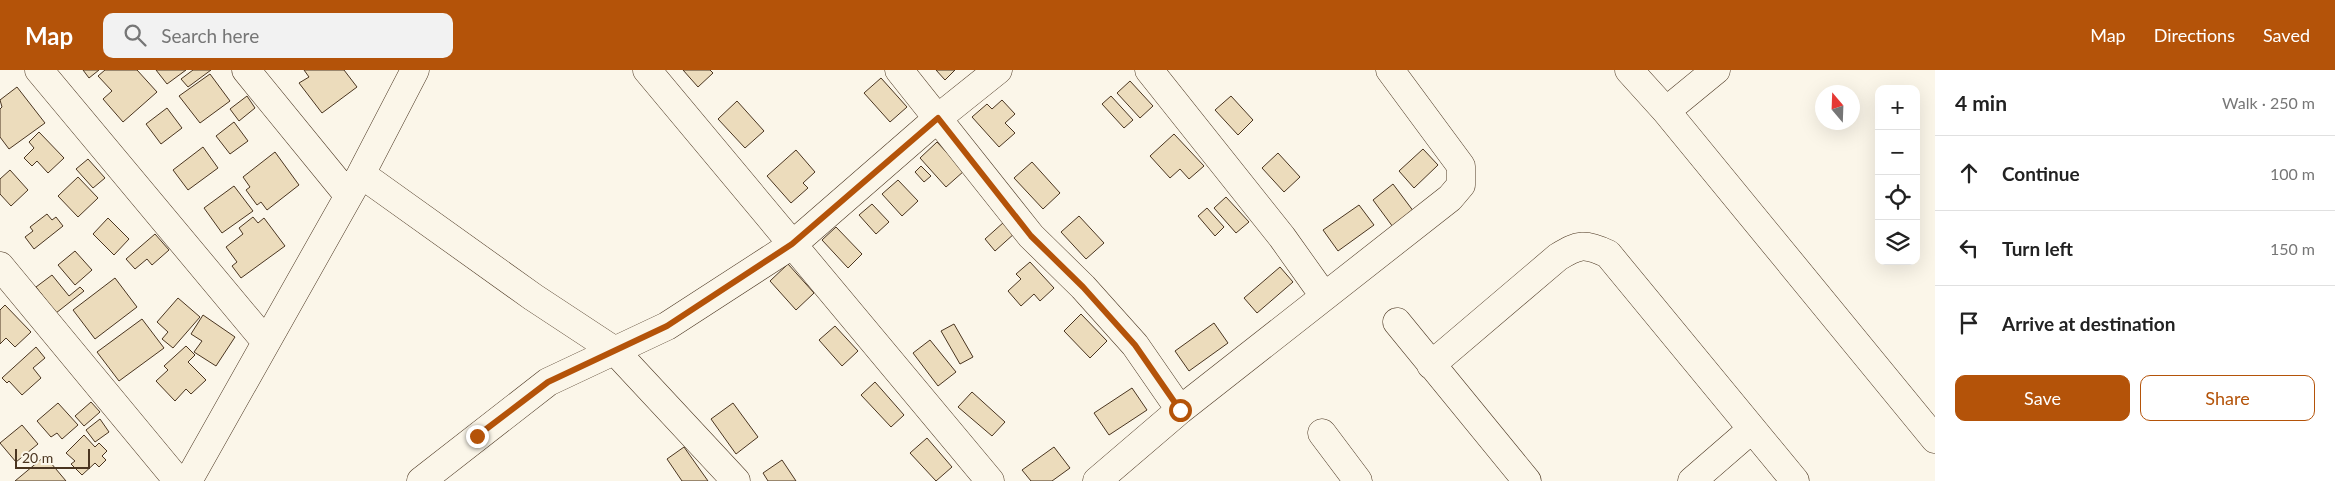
<!DOCTYPE html>
<html lang="en">
<head>
<meta charset="utf-8">
<style>
	:root { --surface:#fff; --page:#f2f2f2; --text:#222; --muted:#767676; --line:#e0e0e0; --accent:#b45309 }
	body { margin:0; font-family:Lato,sans-serif; background:var(--page); color:var(--text) }
	.controls { position:absolute; right:15px; top:15px; display:grid; overflow:hidden; border-radius:10px; box-shadow:0 5px 20px #0002 }
	.controls button { width:45px; height:45px; display:grid; place-items:center; padding:0; border:0; border-bottom:1px solid var(--line); background:var(--surface); color:var(--text); font:25px sans-serif }
	.compass { position:absolute; left:1815px; top:15px; width:45px; height:45px; border-radius:50%; background:var(--surface); box-shadow:0 5px 20px #0002; rotate:341deg }
	.scale { position:absolute; left:15px; bottom:12px; width:75px; box-sizing:border-box; padding-left:5px; border:2px solid #4a3520; border-top:0; font-size:14px; line-height:18px; white-space:nowrap; color:#4a3520; -webkit-text-stroke:4px #fbf6e9; paint-order:stroke }
	.stop { position:absolute; width:15px; height:15px; margin:-11px; border:4px solid #b45309; border-radius:50%; background:#fff }
	.stop.end { background:#b45309; border-color:#fff; box-shadow:0 1px 5px #0008 }
	.list { margin:0; padding:0; list-style:none }
	h2 { display:flex; justify-content:space-between; align-items:center; height:65px; margin:0; padding:0 20px; font-size:21px }
	h2 small { font-size:16px; font-weight:400; color:var(--muted) }
	.list li { display:grid; grid-template-columns:32px 1fr auto; gap:15px; align-items:center; box-sizing:border-box; height:75px; padding:0 20px; border-top:1px solid var(--line) }
	.list b { display:block; font-size:19px; white-space:nowrap }
	.list em { font-size:16px; font-style:normal; color:var(--muted) }
	.actions { display:flex; gap:10px; padding:15px 20px }
	.actions a { flex:1; padding:11px 0; border:1px solid var(--accent); border-radius:10px; text-align:center; font-size:18px; color:var(--accent) }
	.actions .main { background:var(--accent); color:#fff }
	.icon { flex:none; width:28px; height:28px; fill:none; stroke:currentColor; stroke-width:2; stroke-linecap:round; stroke-linejoin:round }
	.map { position:relative; flex:none; width:1935px; height:411px; overflow:hidden }
	header { display:flex; align-items:center; gap:30px; box-sizing:border-box; height:70px; padding:0 25px; background:var(--accent); color:#fff }
	header strong { font-size:24px }
	nav { display:flex; gap:28px; margin-inline-start:auto; font-size:18px }
	.search { width:350px; height:45px; background:var(--page); display:flex; align-items:center; gap:12px; box-sizing:border-box; padding:0 18px; border-radius:10px; color:var(--muted); font-size:19px }
	main { display:flex }
	aside { flex:1; background:var(--surface) }
	.map>svg:first-child { display:block }
	.building { fill:#ecdcbc; stroke:#4a3520 }
	.lines { fill:none; stroke-linecap:round; stroke-linejoin:round }
	.minor-casing { stroke:#4a3520; stroke-width:29 }
	.minor { stroke:#fbf6e9; stroke-width:28 }
	.route { stroke:#b45309; stroke-width:6 }
</style>
</head>
<body>
<header>
<strong>Map</strong>
<div class="search"><svg class="icon" aria-label="search" viewBox="0 0 24 24"><circle cx="10" cy="10" r="6"/><path d="M15 15l6 6"/></svg>Search here</div>
<nav><a>Map</a><a>Directions</a><a>Saved</a></nav>
</header>
<main>
<div class="map">
<svg width="1935" height="411" viewBox="0 0 1935 411">
	<rect width="100%" height="100%" fill="#fbf6e9"/>
	<path class="building" d="M 83,0 L 99,0 L 89,8 Z
		M 105,0 L 137,0 L 157,22 L 123,52 L 103,29 L 112,21 L 98,6 Z
		M 156,0 L 186,0 L 167,14 Z
		M 193,0 L 211,0 L 188,17 L 181,9 Z
		M 304,0 L 344,0 L 357,17 L 322,43 L 299,13 L 309,7 Z
		M 683,0 L 710,0 L 713,3 L 698,17 Z
		M 936,0 L 955,0 L 945,10 Z
		M 210,4 L 230,31 L 200,53 L 179,26 Z
		M 881,8 L 907,37 L 890,52 L 864,23 Z
		M 1130,11 L 1153,36 L 1140,48 L 1117,23 Z
		M 17,17 L 45,53 L 9,79 L 0,67 L 0,39 L 2,37 L 0,30 Z
		M 247,26 L 255,38 L 239,51 L 230,39 Z
		M 1111,26 L 1133,50 L 1124,58 L 1102,34 Z
		M 1231,26 L 1253,50 L 1238,65 L 1215,40 Z
		M 1002,30 L 1015,44 L 1005,53 L 1015,63 L 999,77 L 972,47 L 987,34 L 992,39 Z
		M 737,31 L 764,61 L 745,78 L 718,49 Z
		M 167,38 L 182,58 L 161,74 L 146,54 Z
		M 234,52 L 248,71 L 230,84 L 216,66 Z
		M 39,62 L 64,88 L 48,103 L 37,91 L 32,96 L 24,88 L 34,78 L 29,72 Z
		M 1174,64 L 1204,96 L 1189,109 L 1180,99 L 1170,108 L 1150,86 Z
		M 937,72 L 964,101 L 946,117 L 920,88 Z
		M 203,77 L 218,98 L 188,120 L 173,100 Z
		M 1423,79 L 1438,95 L 1414,118 L 1399,101 Z
		M 796,80 L 815,102 L 803,113 L 808,118 L 791,133 L 767,106 Z
		M 275,82 L 299,115 L 267,140 L 261,132 L 257,135 L 246,120 L 250,117 L 243,107 Z
		M 1278,83 L 1300,107 L 1284,122 L 1262,98 Z
		M 88,89 L 105,108 L 93,118 L 76,99 Z
		M 1032,92 L 1060,123 L 1043,139 L 1014,108 Z
		M 921,96 L 931,106 L 924,112 L 915,102 Z
		M 10,100 L 28,120 L 11,136 L 0,124 L 0,109 Z
		M 78,107 L 98,128 L 78,147 L 58,126 Z
		M 898,110 L 918,131 L 902,146 L 882,124 Z
		M 1393,114 L 1414,142 L 1393,157 L 1373,130 Z
		M 234,116 L 253,141 L 222,163 L 204,138 Z
		M 1226,127 L 1249,152 L 1236,163 L 1214,138 Z
		M 872,134 L 889,152 L 876,164 L 859,145 Z
		M 1359,135 L 1374,155 L 1338,181 L 1323,160 Z
		M 1207,138 L 1224,157 L 1215,166 L 1198,146 Z
		M 47,144 L 52,150 L 56,147 L 63,156 L 34,179 L 25,167 L 33,161 L 30,157 Z
		M 1079,146 L 1104,173 L 1086,189 L 1061,162 Z
		M 253,147 L 258,153 L 264,148 L 285,176 L 241,208 L 232,196 L 237,192 L 226,177 L 243,164 L 239,158 Z
		M 108,148 L 129,169 L 114,185 L 93,164 Z
		M 1004,152 L 1015,163 L 995,181 L 985,169 Z
		M 836,157 L 862,184 L 848,198 L 822,170 Z
		M 155,164 L 169,180 L 152,195 L 147,189 L 135,199 L 126,189 Z
		M 75,181 L 92,200 L 75,215 L 58,195 Z
		M 1030,192 L 1054,218 L 1040,231 L 1034,224 L 1021,236 L 1008,221 L 1021,209 L 1016,204 Z
		M 788,194 L 814,223 L 796,240 L 770,211 Z
		M 1280,197 L 1293,212 L 1257,243 L 1244,228 Z
		M 52,205 L 69,226 L 80,217 L 84,221 L 56,243 L 36,217 Z
		M 115,208 L 137,237 L 95,269 L 73,240 Z
		M 178,228 L 200,247 L 173,278 L 162,269 L 168,262 L 157,252 Z
		M 5,235 L 31,262 L 15,277 L 6,268 L 0,274 L 0,240 Z
		M 1081,244 L 1107,271 L 1090,288 L 1064,261 Z
		M 203,245 L 235,267 L 216,296 L 194,282 L 202,271 L 191,264 Z
		M 142,249 L 164,278 L 119,311 L 97,282 Z
		M 1214,253 L 1228,273 L 1189,301 L 1175,281 Z
		M 954,254 L 973,287 L 960,294 L 941,261 Z
		M 835,256 L 858,281 L 842,296 L 819,270 Z
		M 930,270 L 956,302 L 938,316 L 913,283 Z
		M 186,276 L 195,285 L 188,292 L 206,310 L 191,324 L 186,319 L 175,331 L 156,311 L 168,300 L 164,296 Z
		M 36,277 L 45,288 L 33,298 L 41,308 L 22,325 L 9,311 L 7,313 L 2,308 Z
		M 875,312 L 904,345 L 891,357 L 861,325 Z
		M 1132,318 L 1147,340 L 1109,365 L 1094,343 Z
		M 972,322 L 1005,352 L 992,366 L 958,337 Z
		M 91,332 L 100,342 L 84,356 L 75,346 Z
		M 58,333 L 78,355 L 62,369 L 57,363 L 51,367 L 37,351 Z
		M 733,333 L 758,367 L 736,384 L 711,349 Z
		M 100,349 L 109,362 L 95,372 L 86,360 Z
		M 22,355 L 38,374 L 16,392 L 0,373 Z
		M 84,365 L 95,377 L 99,373 L 107,381 L 102,386 L 106,390 L 99,397 L 95,393 L 82,405 L 71,394 L 75,391 L 66,383 Z
		M 927,368 L 952,397 L 936,411 L 910,383 Z
		M 684,377 L 708,411 L 682,411 L 667,389 Z
		M 1054,377 L 1070,398 L 1052,411 L 1031,411 L 1022,400 Z
		M 45,386 L 66,411 L 15,411 Z
		M 782,390 L 796,411 L 768,411 L 763,403 Z"/>
	<g class="lines">
		<defs>
			<path id="minor" d="M 39,0 L 266,272
				M 246,0 L 348,125
				M 647,0 L 990,411
				M 899,0 L 1031,166 L 1083,217 L 1135,275 L 1180,340
				M 1149,0 L 1282,167 L 1324,226
				M 1629,0 L 1666,41 L 1935,369
				M 1666,41 L 1716,0
				M 361,104 L 533,227 L 615,281 L 736,411
				M 0,196 L 178,411
				M 1397,252 L 1527,411
				M 1431,295 L 1558,187 C 1579,174 1585,173 1608,184 L 1795,411
				M 1322,363 L 1358,411
				M 188,411 L 361,104 L 415,0
				M 421,411 L 548,312 L 667,256 L 792,175 L 938,48 L 998,0
				M 1097,411 L 1180,340 L 1450,128 L 1461,115 L 1461,96 L 1390,0
				M 1692,411 L 1752,359"/>
		</defs>
		<use href="#minor" class="minor-casing"/>
		<use href="#minor" class="minor"/>
	</g>
	<g class="lines">
		<path class="route" d="M 477,366 L 548,312 L 667,256 L 792,174 L 938,48 L 1031,166 L 1083,217 L 1135,275 L 1180,340"/>
	</g>
</svg>
<div class="controls">
<button>+</button>
<button>−</button>
<button><svg class="icon" aria-label="locate" viewBox="0 0 24 24"><circle cx="12" cy="12" r="6"/><path d="M12 2v4M12 18v4M2 12h4M18 12h4"/></svg></button>
<button><svg class="icon" aria-label="layers" viewBox="0 0 24 24"><path d="M12 4l9 5-9 5-9-5zM3 14l9 5 9-5"/></svg></button>
</div>
<svg class="compass" viewBox="-18 -18 36 36"><path d="M0-13l5 13h-10z" fill="#e53935"/><path d="M0 13l5-13h-10z" fill="#767676"/></svg>
<div class="scale">20 m</div>
<div class="stop" style="left:1180px;top:340px"></div>
<div class="stop end" style="left:477px;top:366px"></div>
</div>
<aside>
<h2>4 min<small>Walk · 250 m</small></h2>
<ul class="list">
<li><svg class="icon" aria-label="ahead" viewBox="0 0 24 24"><path d="M12 20V5M6 11l6-6 6 6"/></svg><div><b>Continue</b></div><em>100 m</em></li>
<li><svg class="icon" aria-label="left" viewBox="0 0 24 24"><path d="M17 20v-9H6M10 6l-5 5 5 5"/></svg><div><b>Turn left</b></div><em>150 m</em></li>
<li><svg class="icon" aria-label="arrive" viewBox="0 0 24 24"><path d="M6 21V4h12l-3 4 3 4H6"/></svg><div><b>Arrive at destination</b></div></li>
</ul>
<div class="actions"><a class="main">Save</a><a>Share</a></div>
</aside>
</main>
</body>
</html>
